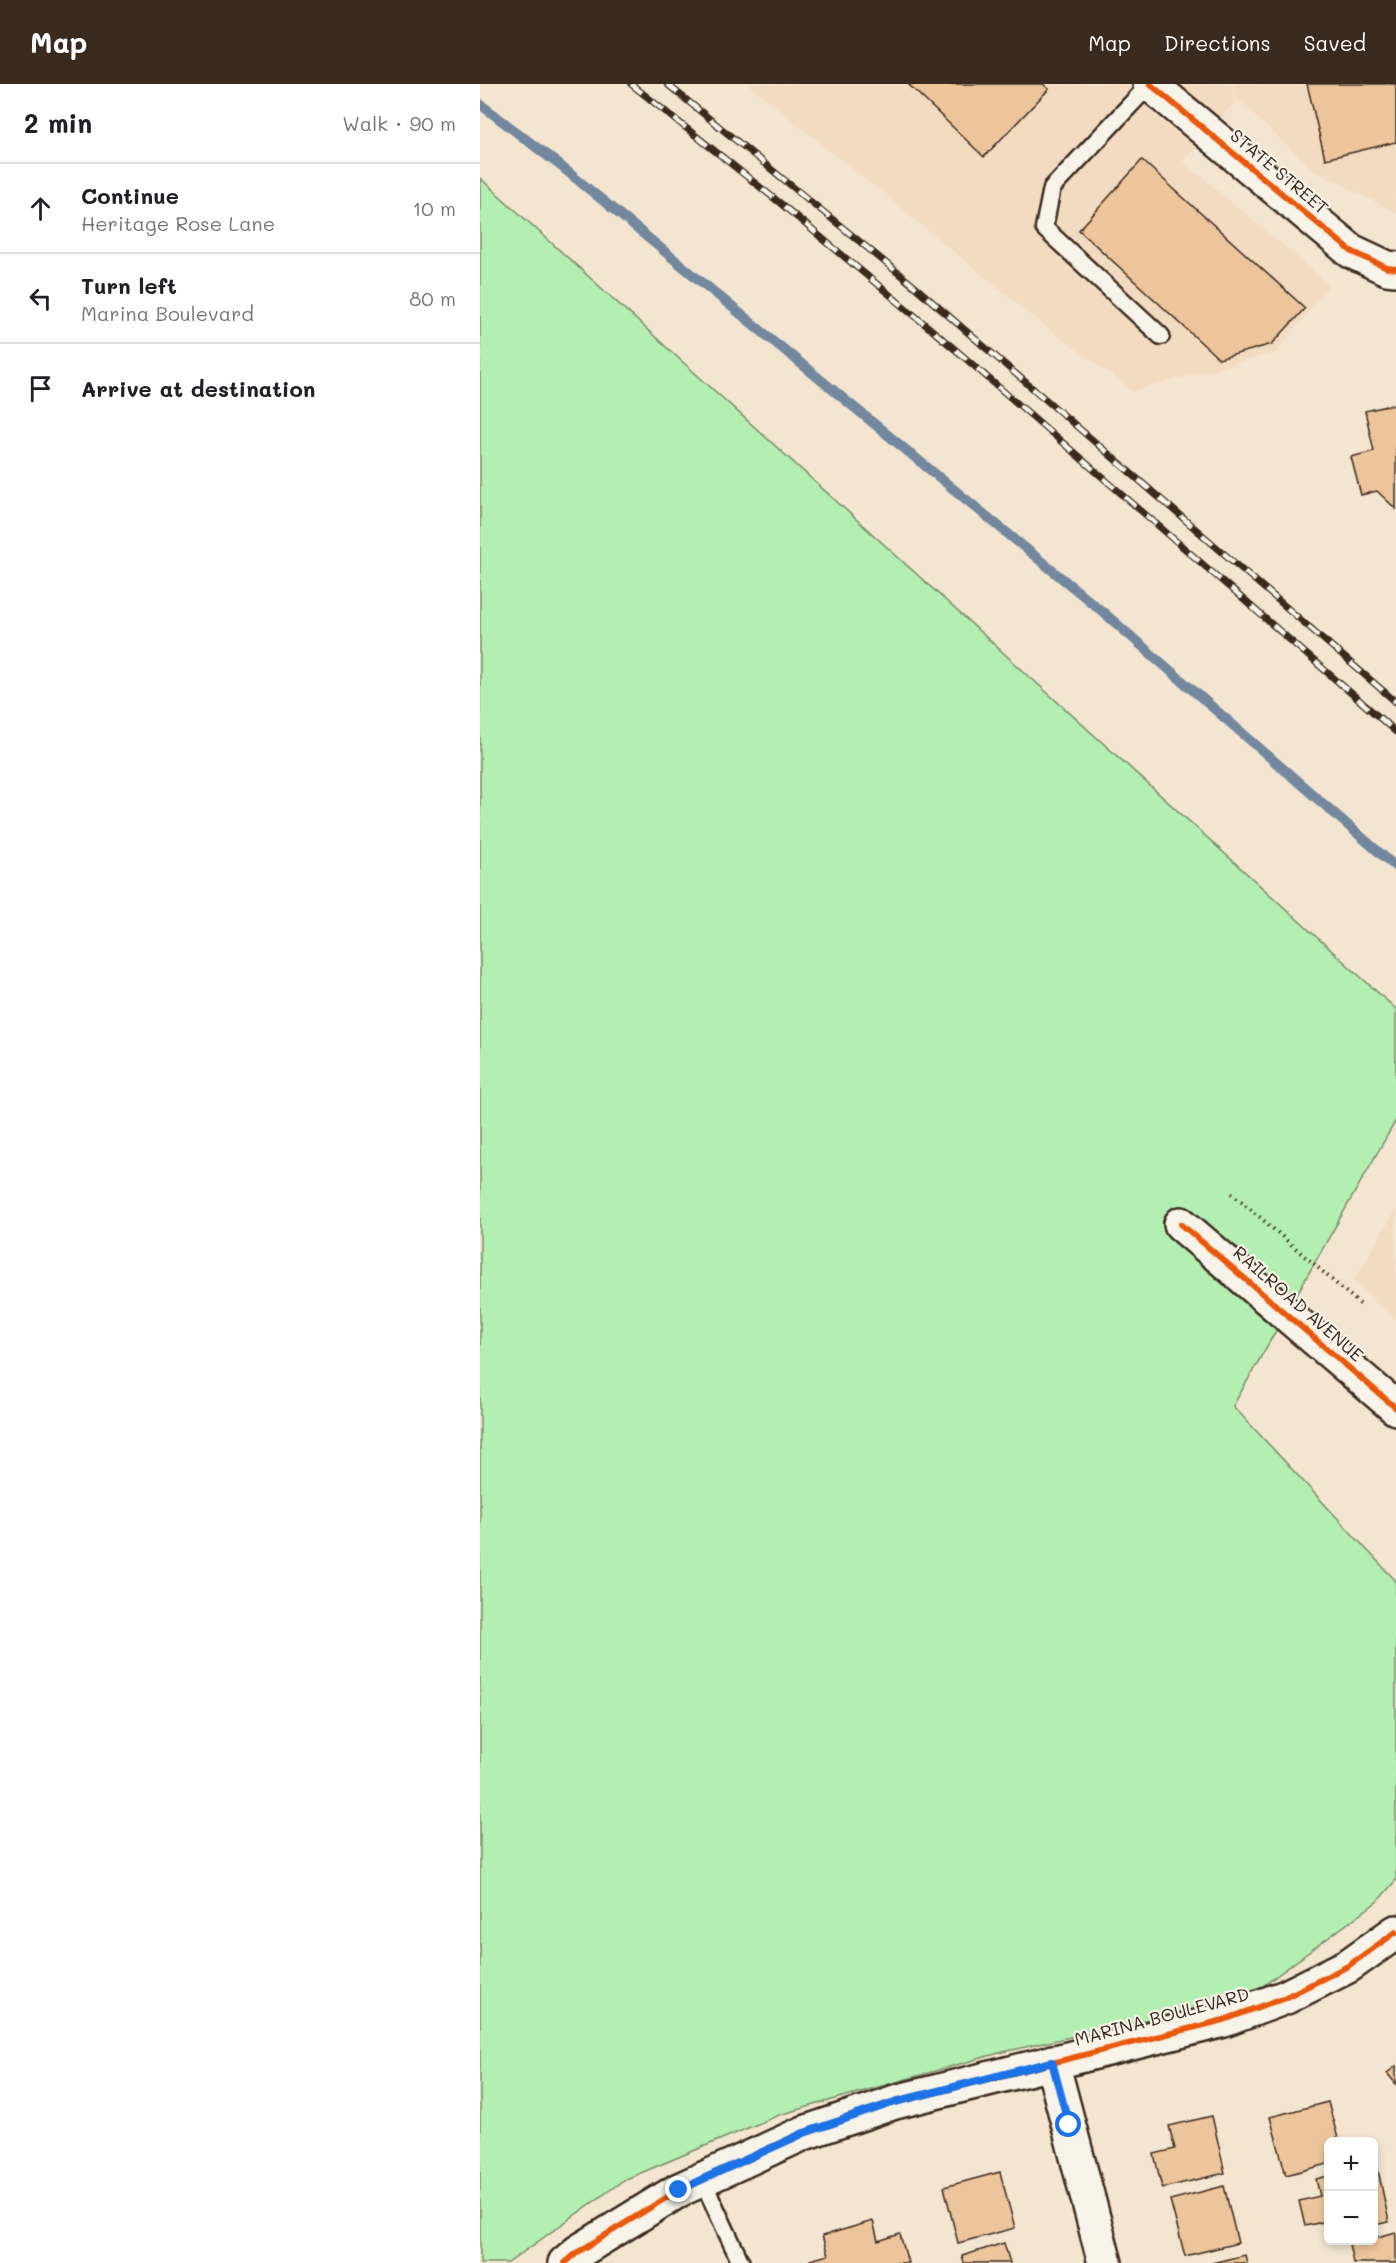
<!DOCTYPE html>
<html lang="en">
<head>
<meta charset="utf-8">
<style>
	:root { --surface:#fff; --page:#f2f2f2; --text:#202124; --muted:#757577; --line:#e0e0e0; --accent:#3b2a1e }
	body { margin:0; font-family:Mali,sans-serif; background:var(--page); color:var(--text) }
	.controls { position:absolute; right:18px; bottom:18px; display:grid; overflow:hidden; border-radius:9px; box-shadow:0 3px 9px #0003 }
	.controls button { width:54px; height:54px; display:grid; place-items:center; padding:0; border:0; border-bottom:2px solid var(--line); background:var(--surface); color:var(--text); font:30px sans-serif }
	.stop { position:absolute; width:18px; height:18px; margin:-14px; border:4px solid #1a73e8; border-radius:50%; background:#fff }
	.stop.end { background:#1a73e8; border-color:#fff; box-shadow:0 2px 6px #0008 }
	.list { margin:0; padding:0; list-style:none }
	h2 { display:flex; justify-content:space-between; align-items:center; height:78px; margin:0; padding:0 24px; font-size:26px }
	h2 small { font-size:20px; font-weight:400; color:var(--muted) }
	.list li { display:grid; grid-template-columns:39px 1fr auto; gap:18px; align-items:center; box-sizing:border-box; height:90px; padding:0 24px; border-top:2px solid var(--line) }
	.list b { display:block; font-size:22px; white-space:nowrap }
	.list p { margin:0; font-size:20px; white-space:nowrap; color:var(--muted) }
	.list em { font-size:20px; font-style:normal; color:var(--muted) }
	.icon { flex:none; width:33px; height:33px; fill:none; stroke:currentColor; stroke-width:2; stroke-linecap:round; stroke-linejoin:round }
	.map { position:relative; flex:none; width:916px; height:2179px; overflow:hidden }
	header { display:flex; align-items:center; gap:36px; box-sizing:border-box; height:84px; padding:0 30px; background:var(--accent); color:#fff }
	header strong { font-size:28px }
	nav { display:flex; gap:33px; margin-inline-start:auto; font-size:21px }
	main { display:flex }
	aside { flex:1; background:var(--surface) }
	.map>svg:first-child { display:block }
	.built { fill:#f2dbc1 }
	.green { fill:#b3eeb3; stroke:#778c68; stroke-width:1.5 }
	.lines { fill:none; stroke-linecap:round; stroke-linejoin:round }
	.stream { stroke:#73889e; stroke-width:10 }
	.building { fill:#ecc59c; stroke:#3b2a1e; stroke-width:1.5 }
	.lane-casing { stroke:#3b2a1e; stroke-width:21 }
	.street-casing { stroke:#3b2a1e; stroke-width:38 }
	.secondary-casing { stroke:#3b2a1e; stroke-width:38 }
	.path { stroke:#3b2a1e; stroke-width:4; stroke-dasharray:1.5 4.5; stroke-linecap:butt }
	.lane { stroke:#f7f3e8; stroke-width:16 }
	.street { stroke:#f7f3e8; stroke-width:33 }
	.secondary { stroke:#f7f3e8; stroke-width:33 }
	.rail-casing { stroke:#3b2a1e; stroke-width:7 }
	.rail { stroke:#f7f3e8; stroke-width:4.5; stroke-dasharray:14; stroke-linecap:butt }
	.cycleway-casing { stroke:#f7f3e8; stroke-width:10 }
	.cycleway { stroke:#e8590c; stroke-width:6 }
	.route { stroke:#1a73e8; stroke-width:8 }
	.labels { text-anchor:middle; stroke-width:4.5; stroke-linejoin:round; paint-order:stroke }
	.street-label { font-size:18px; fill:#3b2a1e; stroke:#f7f3e8 }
</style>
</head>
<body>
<header>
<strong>Map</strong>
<nav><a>Map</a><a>Directions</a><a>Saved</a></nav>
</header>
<main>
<aside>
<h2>2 min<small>Walk · 90 m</small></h2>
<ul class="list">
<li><svg class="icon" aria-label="ahead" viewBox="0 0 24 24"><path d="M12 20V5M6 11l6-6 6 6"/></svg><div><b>Continue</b><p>Heritage Rose Lane</p></div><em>10 m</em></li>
<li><svg class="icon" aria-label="left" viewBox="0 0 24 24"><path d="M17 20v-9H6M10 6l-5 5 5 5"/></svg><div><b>Turn left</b><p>Marina Boulevard</p></div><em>80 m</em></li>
<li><svg class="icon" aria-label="arrive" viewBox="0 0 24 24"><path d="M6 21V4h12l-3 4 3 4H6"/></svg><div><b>Arrive at destination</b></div></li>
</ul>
</aside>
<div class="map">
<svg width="916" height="2179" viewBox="0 0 916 2179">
	<rect width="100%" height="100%" fill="#f4e5d1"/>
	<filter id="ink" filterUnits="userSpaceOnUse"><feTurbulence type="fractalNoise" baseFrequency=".0167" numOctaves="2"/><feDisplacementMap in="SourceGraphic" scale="12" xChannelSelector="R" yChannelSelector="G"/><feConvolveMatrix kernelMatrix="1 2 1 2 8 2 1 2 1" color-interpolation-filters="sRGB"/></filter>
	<g filter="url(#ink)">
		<path class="built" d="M 268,0 L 751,0 L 755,18 L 703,77 L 850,201 L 796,268 L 653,307 L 576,251 Z
			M 753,0 L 916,0 L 916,129 L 830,83 L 757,15 Z
			M 916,1125 L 916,1235 L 874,1197 Z"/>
		<path class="green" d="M 0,94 L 916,925 L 916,1036 L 753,1322 L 916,1497 L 916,1796 L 898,1817 L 768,1913 L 519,1969 L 299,2031 L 144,2096 L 28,2179 L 0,2179 Z"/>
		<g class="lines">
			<path class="stream" d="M 0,20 L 82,83 L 623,528 L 916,783"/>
		</g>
		<path class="building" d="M 428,0 L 563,0 L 569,5 L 504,73 Z
			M 827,0 L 916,0 L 916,58 L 845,75 Z
			M 662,76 L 825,224 L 792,260 L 739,275 L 599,146 Z
			M 916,320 L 916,425 L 897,407 L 881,411 L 871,373 L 894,367 L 885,327 Z
			M 916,1982 L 916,2000 L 907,1989 Z
			M 848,2018 L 859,2058 L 848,2058 L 848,2080 L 806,2091 L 790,2033 Z
			M 732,2032 L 745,2089 L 682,2104 L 674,2070 L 695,2065 L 689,2042 Z
			M 897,2081 L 909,2138 L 894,2141 L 894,2082 Z
			M 520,2088 L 535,2144 L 478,2159 L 464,2103 Z
			M 848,2092 L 848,2145 L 847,2137 L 825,2142 L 819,2117 L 840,2112 L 836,2095 Z
			M 744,2102 L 758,2159 L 705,2172 L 690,2116 Z
			M 393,2137 L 398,2157 L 420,2150 L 428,2179 L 331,2179 L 330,2176 L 348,2171 L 342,2152 Z
			M 916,2148 L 916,2179 L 873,2179 L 869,2160 L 894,2156 L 894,2154 Z
			M 524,2159 L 530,2179 L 484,2179 L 482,2172 Z
			M 765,2171 L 767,2179 L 732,2179 Z"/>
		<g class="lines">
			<defs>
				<path id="lane" d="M 670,0 L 572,104 L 564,144 L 681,252
					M 222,2095 L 261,2179"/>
				<path id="street" d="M 670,0 L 871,167 L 907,184 L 916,185
					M 701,1140 L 916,1324
					M 572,1978 L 625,2179"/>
				<path id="secondary" d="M 85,2179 L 98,2168 L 199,2106 L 324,2049 L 415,2018 L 744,1936 L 806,1913 L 868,1882 L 916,1848"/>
			</defs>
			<use href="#lane" class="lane-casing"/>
			<use href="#street" class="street-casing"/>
			<use href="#secondary" class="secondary-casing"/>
			<path class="path" d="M 752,1109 L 882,1222"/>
			<use href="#lane" class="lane"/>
			<use href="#street" class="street"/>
			<use href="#secondary" class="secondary"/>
			<defs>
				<path id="rail" d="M 151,0 L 300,119 L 477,267 L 916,648
					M 187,0 L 434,202 L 916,618"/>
			</defs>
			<use href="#rail" class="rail-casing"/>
			<use href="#rail" class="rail"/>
			<defs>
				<path id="cycleway" d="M 670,0 L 871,167 L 907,184 L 916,185
					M 701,1140 L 916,1324
					M 85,2179 L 98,2168 L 199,2106 L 324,2049 L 415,2018 L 744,1936 L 806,1913 L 868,1882 L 916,1848"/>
			</defs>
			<use href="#cycleway" class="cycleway-casing"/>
			<use href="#cycleway" class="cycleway"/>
		</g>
	</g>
	<g class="lines" filter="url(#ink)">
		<path class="route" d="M 199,2106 L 324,2049 L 415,2018 L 572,1978 L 589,2041"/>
	</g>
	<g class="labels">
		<g class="street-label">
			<text transform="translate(799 88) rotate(40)" y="6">STATE STREET</text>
			<text transform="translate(818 1220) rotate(41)" y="6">RAILROAD AVENUE</text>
			<text transform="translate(682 1933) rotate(-15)" y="6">MARINA BOULEVARD</text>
		</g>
	</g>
</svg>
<div class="controls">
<button>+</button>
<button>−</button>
</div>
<div class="stop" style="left:589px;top:2041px"></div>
<div class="stop end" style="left:199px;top:2106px"></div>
</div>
</main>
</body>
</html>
